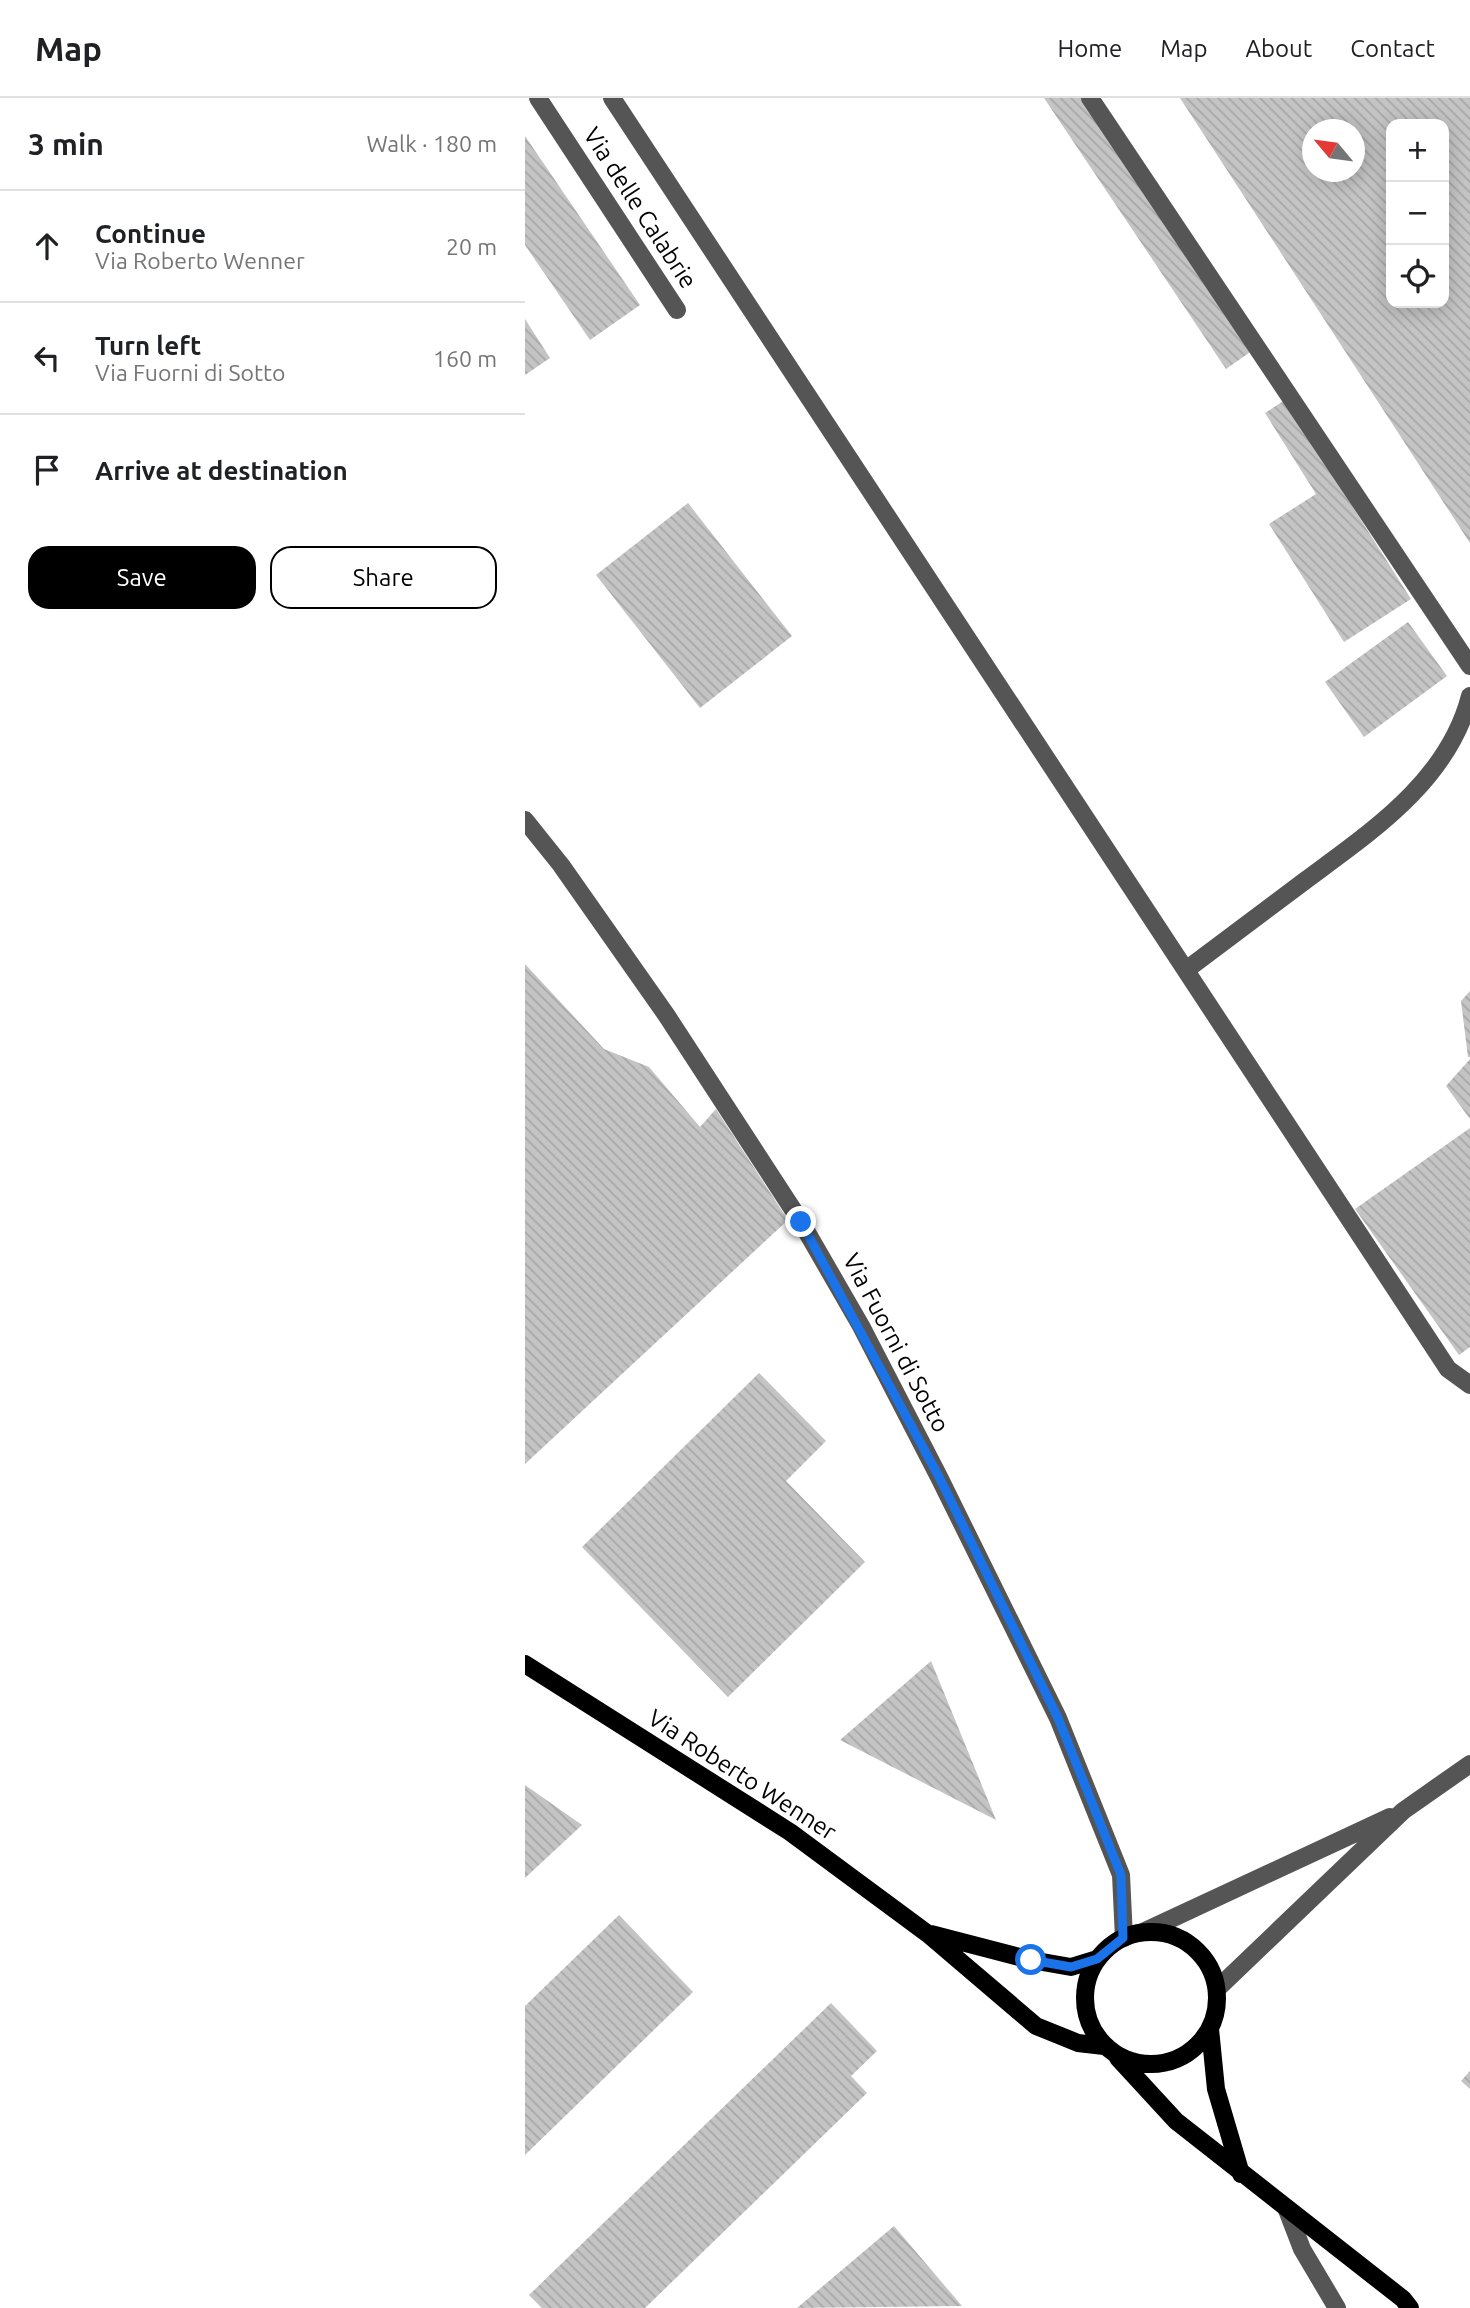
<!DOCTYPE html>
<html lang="en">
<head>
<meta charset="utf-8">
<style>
	:root { --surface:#fff; --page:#f2f2f2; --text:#202124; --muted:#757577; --line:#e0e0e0; --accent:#000 }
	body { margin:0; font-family:Ubuntu,sans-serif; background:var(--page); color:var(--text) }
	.controls { position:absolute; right:21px; top:21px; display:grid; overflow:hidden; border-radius:14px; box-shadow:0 4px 18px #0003 }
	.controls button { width:63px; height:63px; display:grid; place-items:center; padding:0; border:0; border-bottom:2px solid var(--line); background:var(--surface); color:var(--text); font:35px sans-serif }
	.compass { position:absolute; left:777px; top:21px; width:63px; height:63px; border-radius:50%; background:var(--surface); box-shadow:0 4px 18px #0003; rotate:299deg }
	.stop { position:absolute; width:21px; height:21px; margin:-16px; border:5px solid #1a73e8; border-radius:50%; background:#fff }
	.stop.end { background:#1a73e8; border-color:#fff; box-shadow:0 2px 7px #0008 }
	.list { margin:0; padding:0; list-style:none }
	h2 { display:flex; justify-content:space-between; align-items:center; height:91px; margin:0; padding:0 28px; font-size:30px }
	h2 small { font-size:23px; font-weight:400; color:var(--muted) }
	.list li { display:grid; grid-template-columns:46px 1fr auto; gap:21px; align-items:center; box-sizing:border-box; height:112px; padding:0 28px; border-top:2px solid var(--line) }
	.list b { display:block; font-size:26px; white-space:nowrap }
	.list p { margin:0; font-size:23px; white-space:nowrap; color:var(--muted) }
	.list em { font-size:23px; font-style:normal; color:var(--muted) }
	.actions { display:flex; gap:14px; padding:21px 28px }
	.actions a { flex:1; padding:16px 0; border:2px solid var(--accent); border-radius:21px; text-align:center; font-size:24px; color:var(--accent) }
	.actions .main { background:var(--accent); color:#fff }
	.icon { flex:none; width:38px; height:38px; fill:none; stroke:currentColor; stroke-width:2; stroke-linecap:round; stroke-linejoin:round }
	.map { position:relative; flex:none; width:945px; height:2210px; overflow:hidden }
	header { display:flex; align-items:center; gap:42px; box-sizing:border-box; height:98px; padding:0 35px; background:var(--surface); border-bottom:2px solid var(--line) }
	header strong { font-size:33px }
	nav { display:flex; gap:38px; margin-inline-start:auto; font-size:24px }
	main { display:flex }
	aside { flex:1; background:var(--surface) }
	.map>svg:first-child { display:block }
	.building { fill:url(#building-back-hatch); fill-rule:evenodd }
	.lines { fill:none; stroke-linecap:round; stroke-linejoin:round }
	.minor { stroke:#555; stroke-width:18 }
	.major { stroke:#000; stroke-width:18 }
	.route { stroke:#1a73e8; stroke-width:9 }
	.labels { text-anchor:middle; stroke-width:5; stroke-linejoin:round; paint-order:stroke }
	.street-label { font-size:24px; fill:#000; stroke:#fff }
</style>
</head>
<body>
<header>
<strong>Map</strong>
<nav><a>Home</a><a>Map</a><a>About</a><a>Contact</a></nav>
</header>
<main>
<aside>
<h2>3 min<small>Walk · 180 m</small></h2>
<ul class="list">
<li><svg class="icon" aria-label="ahead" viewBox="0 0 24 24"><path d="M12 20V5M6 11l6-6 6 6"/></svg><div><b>Continue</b><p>Via Roberto Wenner</p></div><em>20 m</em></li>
<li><svg class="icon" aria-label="left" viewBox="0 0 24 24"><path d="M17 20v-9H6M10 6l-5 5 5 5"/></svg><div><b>Turn left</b><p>Via Fuorni di Sotto</p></div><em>160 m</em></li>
<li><svg class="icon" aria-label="arrive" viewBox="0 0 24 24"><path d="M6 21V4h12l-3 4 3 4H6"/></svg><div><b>Arrive at destination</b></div></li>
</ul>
<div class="actions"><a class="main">Save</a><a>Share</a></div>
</aside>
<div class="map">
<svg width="945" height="2210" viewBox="0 0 945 2210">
	<defs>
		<pattern id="building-back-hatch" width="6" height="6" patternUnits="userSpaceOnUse" patternTransform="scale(1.75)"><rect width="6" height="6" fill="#c4c4c4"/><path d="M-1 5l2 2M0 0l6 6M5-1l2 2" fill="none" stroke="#a7a7a7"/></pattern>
	</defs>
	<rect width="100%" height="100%" fill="#fff"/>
	<path class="building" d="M 519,0 L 564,0 L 731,250 L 701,271 Z
		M 655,0 L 945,0 L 945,445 ZM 866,26 L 919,26 L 919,205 L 866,205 ZM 788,32 L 830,32 L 830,74 L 788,74 Z
		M 0,38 L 115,207 L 65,242 L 0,147 Z
		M 0,221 L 25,260 L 0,277 Z
		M 760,302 L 886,501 L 819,544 L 744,426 L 791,396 L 740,315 Z
		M 163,405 L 267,538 L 175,610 L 71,477 Z
		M 883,524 L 922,578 L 839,639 L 800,584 Z
		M 0,866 L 79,951 L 124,969 L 175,1029 L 191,1011 L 263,1122 L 0,1366 Z
		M 945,893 L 945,959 L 943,959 L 936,903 Z
		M 945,961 L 945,1021 L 921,988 Z
		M 945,1030 L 945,1249 L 934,1257 L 830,1111 Z
		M 234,1275 L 301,1343 L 261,1383 L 340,1464 L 203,1599 L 57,1449 Z
		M 406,1563 L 471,1722 L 315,1642 Z
		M 0,1687 L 57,1727 L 0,1780 Z
		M 94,1817 L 168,1894 L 0,2057 L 0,1908 Z
		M 306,1905 L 352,1953 L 326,1978 L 342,1995 L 120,2210 L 17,2210 L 4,2197 Z
		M 945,1973 L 945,1991 L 936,1983 Z
		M 369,2128 L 437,2208 L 272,2210 Z"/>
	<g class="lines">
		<path class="minor" d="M 13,0 L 152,212
			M 87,0 L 923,1271 L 945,1287
			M 565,0 L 945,568
			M 0,722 L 36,767 L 142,918 L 276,1124 L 336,1228 L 414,1379 L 533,1620 L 596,1777 L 599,1840
			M 661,872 C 701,842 741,812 781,782 C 847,733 923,683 945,598
			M 618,1834 L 865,1719
			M 692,1891 L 878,1713 L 945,1666
			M 762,2112 L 777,2151 L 812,2210"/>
		<path class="major" d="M 0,1566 L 265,1734 L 403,1836 L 511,1928 L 553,1945 L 579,1948
			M560 1900a66 66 0 1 1 132 0a66 66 0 1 1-132 0Z
			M 406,1836 L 506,1862 L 546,1869 L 572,1861
			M 685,1931 L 691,1991 L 716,2076
			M 593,1960 L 651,2023 L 878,2201 L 885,2210"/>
	</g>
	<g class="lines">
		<path class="route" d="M 276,1124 L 414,1379 L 533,1620 L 596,1777 L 598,1840 L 572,1861 L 546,1869 L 506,1862"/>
	</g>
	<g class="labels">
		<g class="street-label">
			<text transform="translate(115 110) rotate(57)" y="8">Via delle Calabrie</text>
			<text transform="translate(371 1245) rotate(62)" y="8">Via Fuorni di Sotto</text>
			<text transform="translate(217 1677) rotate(33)" y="8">Via Roberto Wenner</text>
		</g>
	</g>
</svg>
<div class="controls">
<button>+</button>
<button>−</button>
<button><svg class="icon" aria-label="locate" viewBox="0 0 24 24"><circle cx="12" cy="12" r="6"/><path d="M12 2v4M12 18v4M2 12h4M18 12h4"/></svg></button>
</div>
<svg class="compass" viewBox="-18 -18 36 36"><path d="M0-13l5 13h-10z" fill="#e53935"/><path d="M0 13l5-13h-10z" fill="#757577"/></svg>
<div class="stop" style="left:506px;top:1862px"></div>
<div class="stop end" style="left:276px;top:1124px"></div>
</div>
</main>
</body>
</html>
